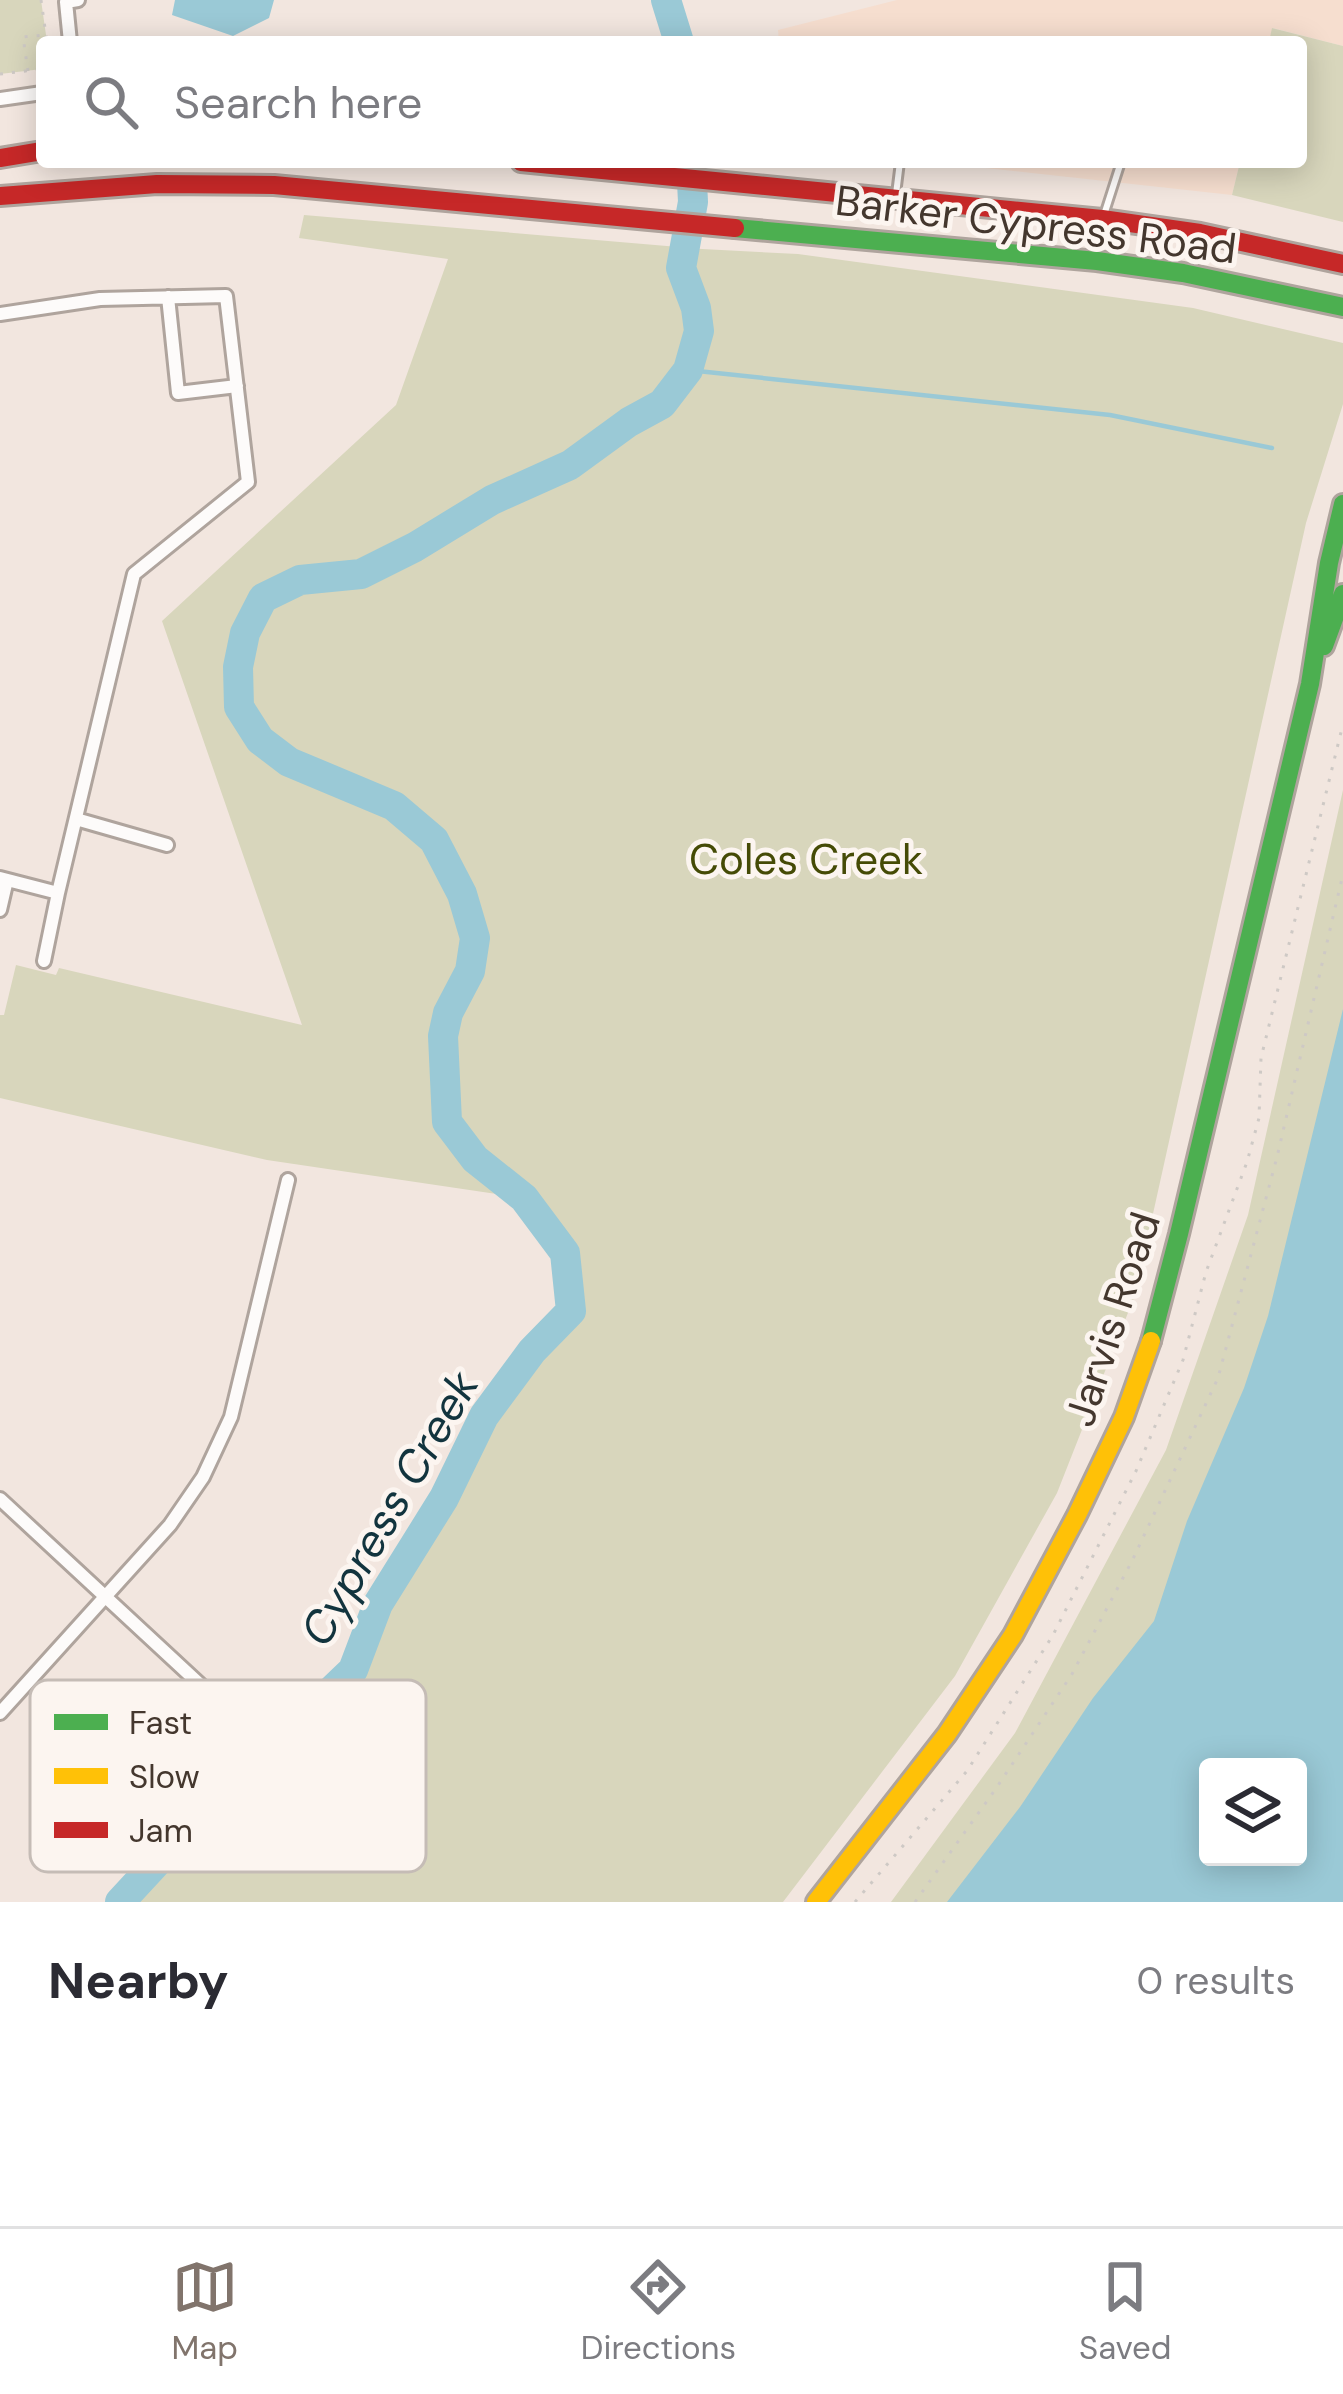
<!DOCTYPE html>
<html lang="en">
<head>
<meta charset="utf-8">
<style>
	:root { --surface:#fff; --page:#f2f2f3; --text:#2b2b33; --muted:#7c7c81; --line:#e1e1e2; --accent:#81746c }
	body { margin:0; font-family:"DM Sans",sans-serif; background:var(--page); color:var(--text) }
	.controls { position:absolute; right:36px; bottom:36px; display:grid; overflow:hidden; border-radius:12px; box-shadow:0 6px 30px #0003 }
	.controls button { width:108px; height:108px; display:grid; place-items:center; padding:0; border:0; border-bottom:3px solid var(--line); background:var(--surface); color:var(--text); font:60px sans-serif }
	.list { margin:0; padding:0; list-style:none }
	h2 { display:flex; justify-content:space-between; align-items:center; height:156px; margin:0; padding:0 48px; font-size:51px }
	h2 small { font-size:39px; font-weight:400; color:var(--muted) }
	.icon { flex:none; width:66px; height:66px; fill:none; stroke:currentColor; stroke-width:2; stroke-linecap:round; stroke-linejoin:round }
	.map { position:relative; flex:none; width:1343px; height:1902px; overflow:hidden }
	.search { position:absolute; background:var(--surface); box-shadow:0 6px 30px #0003; left:36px; right:36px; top:36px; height:132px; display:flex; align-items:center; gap:30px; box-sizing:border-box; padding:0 42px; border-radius:12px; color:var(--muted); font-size:45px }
	.sheet { height:324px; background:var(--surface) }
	nav { display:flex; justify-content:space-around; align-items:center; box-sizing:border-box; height:168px; border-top:3px solid var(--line); background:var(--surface); font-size:33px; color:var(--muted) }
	nav a { display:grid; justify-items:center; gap:6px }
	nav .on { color:var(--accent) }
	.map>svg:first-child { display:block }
	.built { fill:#f6decf }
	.green { fill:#d8d6bc; fill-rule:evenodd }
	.water { fill:#9ac9d6; fill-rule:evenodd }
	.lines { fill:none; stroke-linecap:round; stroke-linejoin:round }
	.stream { stroke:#9ac9d6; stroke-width:4.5 }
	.river { stroke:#9ac9d6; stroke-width:30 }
	.lane-casing { stroke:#afa49d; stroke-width:12 }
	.street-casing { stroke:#afa49d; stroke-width:18 }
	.fast-casing { stroke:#afa49d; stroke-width:24 }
	.slow-casing { stroke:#afa49d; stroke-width:24 }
	.jam-casing { stroke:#afa49d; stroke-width:24 }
	.path { stroke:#cec9c5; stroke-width:3; stroke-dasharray:3 9; stroke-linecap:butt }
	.lane { stroke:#fdfbfa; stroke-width:6 }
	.street { stroke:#fdfbfa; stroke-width:12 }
	.fast { stroke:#4caf50; stroke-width:18 }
	.slow { stroke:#ffc107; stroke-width:18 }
	.jam { stroke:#c62828; stroke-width:18 }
	.labels { text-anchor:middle; stroke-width:10; stroke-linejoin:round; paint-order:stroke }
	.street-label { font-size:42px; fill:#44372e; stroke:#fcf5f0 }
	.park-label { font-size:42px; fill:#454b06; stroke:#fcf5f0 }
	.water-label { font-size:45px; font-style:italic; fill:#12343e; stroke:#fcf5f0 }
	.key { fill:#fcf5f0; stroke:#c5bcb6; stroke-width:3 }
	.key-label { font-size:33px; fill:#44372e }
</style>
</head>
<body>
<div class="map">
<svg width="1343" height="1902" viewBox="0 0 1343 1902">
	<rect width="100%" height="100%" fill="#f2e6df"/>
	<path class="built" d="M 897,0 L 1343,0 L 1343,46 L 1273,28 L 1269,42 L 779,42 L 778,30 Z
		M 931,162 L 1240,162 L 1232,195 Z"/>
	<path class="green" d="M 0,0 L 41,0 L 47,42 L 42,42 L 42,69 L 0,74 Z
		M 1272,28 L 1343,46 L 1343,222 L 1232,195 L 1240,162 L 1301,162 L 1301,42 L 1269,42 Z
		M 304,215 L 702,249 L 798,254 L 1193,308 L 1343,343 L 1343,404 L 1306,523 L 1135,1295 L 1057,1493 L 955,1676 L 783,1902 L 120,1902 L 194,1822 L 353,1670 L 378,1604 L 444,1498 L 484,1416 L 532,1351 L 571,1310 L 565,1253 L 524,1198 L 267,1160 L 0,1098 L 0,1015 L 4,1015 L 16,965 L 56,975 L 59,968 L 302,1025 L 162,621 L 396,405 L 448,259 L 299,238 Z
		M 1343,790 L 1343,1902 L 891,1902 L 1015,1733 L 1166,1450 L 1248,1215 ZM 1208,1767 L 1298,1767 L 1298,1857 L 1208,1857 Z"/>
	<path class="water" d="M 175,0 L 274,0 L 269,18 L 233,36 L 172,15 Z
		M 1343,1009 L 1343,1902 L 947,1902 L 1020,1807 L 1093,1698 L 1154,1621 L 1187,1521 L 1244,1388 L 1268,1316 ZM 1298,1767 L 1298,1857 L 1208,1857 L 1208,1767 Z"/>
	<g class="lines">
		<path class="stream" d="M 688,370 L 1110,415 L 1272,448"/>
		<path class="river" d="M 666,0 L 679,42
			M 120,1902 L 194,1822 L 353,1670 L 378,1604 L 444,1498 L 484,1416 L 532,1351 L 571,1311 L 565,1253 L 524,1198 L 475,1159 L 447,1122 L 443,1036 L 448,1013 L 470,971 L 475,938 L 462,894 L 434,840 L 394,806 L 289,762 L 260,740 L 239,707 L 238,667 L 245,633 L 263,598 L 300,580 L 361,574 L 415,547 L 492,500 L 570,465 L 629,422 L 662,404 L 688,370 L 699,331 L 696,308 L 681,268 L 693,202 L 691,162"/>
		<defs>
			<path id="lane" d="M 896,194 L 900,162
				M 1104,215 L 1121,162"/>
			<path id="street" d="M 70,42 L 66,2 L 78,0
				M 0,99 L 42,93
				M 168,297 L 178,393 L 237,386
				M 0,314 L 100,299 L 226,296 L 248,482 L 134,574 L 58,893 L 44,961
				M 76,819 L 167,845
				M 0,878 L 58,893
				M 0,910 L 7,880
				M 0,1499 L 234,1716
				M 0,1713 L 170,1525 L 203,1477 L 231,1417 L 288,1180"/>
			<path id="fast" d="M 735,228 L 1097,261 L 1183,273 L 1343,307
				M 1324,646 L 1343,594
				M 1151,1341 L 1179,1234 L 1310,684 L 1329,563 L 1343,504"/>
			<path id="slow" d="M 816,1902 L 947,1734 L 1013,1635 L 1077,1515 L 1124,1417 L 1151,1341"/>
			<path id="jam" d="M 0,158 L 42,151
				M 521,162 L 1102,219 L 1200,233 L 1343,264
				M 0,196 L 157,184 L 274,185 L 735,228"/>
		</defs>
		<use href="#lane" class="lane-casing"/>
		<use href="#street" class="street-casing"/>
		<use href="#fast" class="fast-casing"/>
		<use href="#slow" class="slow-casing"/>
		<use href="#jam" class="jam-casing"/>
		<path class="path" d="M 41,0 L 47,42
			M 28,71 L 23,37 L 46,35
			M 0,74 L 42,69
			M 855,1902 L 967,1771 L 1053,1635 L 1136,1471 L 1183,1360 L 1206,1272 L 1247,1162 L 1259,1118 L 1261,1058 L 1343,724
			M 915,1902 L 997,1787 L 1072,1674 L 1132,1561 L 1218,1378 L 1277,1157 L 1343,874"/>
		<use href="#lane" class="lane"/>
		<use href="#street" class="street"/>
		<use href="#fast" class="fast"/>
		<use href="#slow" class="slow"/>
		<use href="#jam" class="jam"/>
	</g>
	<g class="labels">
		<g class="street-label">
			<text transform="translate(1036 224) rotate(7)" y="15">Barker Cypress Road</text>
			<text transform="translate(1112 1319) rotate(-72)" y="15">Jarvis Road</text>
		</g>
		<g class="park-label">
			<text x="806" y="874">Coles Creek</text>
		</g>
		<g class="water-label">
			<text transform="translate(389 1508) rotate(-60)" y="16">Cypress Creek</text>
		</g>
	</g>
	<rect x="30" y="1680" width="396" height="192" rx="18" class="key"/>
	<rect x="54" y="1714" width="54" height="16" fill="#4caf50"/>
	<rect x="54" y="1768" width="54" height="16" fill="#ffc107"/>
	<rect x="54" y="1822" width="54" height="16" fill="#c62828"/>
	<g class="key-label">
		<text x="129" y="1734">Fast</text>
		<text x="129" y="1788">Slow</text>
		<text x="129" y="1842">Jam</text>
	</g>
</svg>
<div class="controls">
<button><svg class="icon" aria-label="layers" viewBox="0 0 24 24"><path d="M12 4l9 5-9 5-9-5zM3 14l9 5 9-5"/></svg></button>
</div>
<div class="search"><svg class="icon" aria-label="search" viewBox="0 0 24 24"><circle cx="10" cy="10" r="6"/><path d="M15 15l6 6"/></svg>Search here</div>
</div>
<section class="sheet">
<h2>Nearby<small>0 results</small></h2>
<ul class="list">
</ul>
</section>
<nav>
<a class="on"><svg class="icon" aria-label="map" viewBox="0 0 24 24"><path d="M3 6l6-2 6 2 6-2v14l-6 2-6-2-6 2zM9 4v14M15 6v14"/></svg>Map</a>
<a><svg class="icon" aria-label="directions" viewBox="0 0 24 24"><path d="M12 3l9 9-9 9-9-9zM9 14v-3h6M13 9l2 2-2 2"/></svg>Directions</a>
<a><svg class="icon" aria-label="saved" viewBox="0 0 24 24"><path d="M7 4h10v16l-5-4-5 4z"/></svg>Saved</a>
</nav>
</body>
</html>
